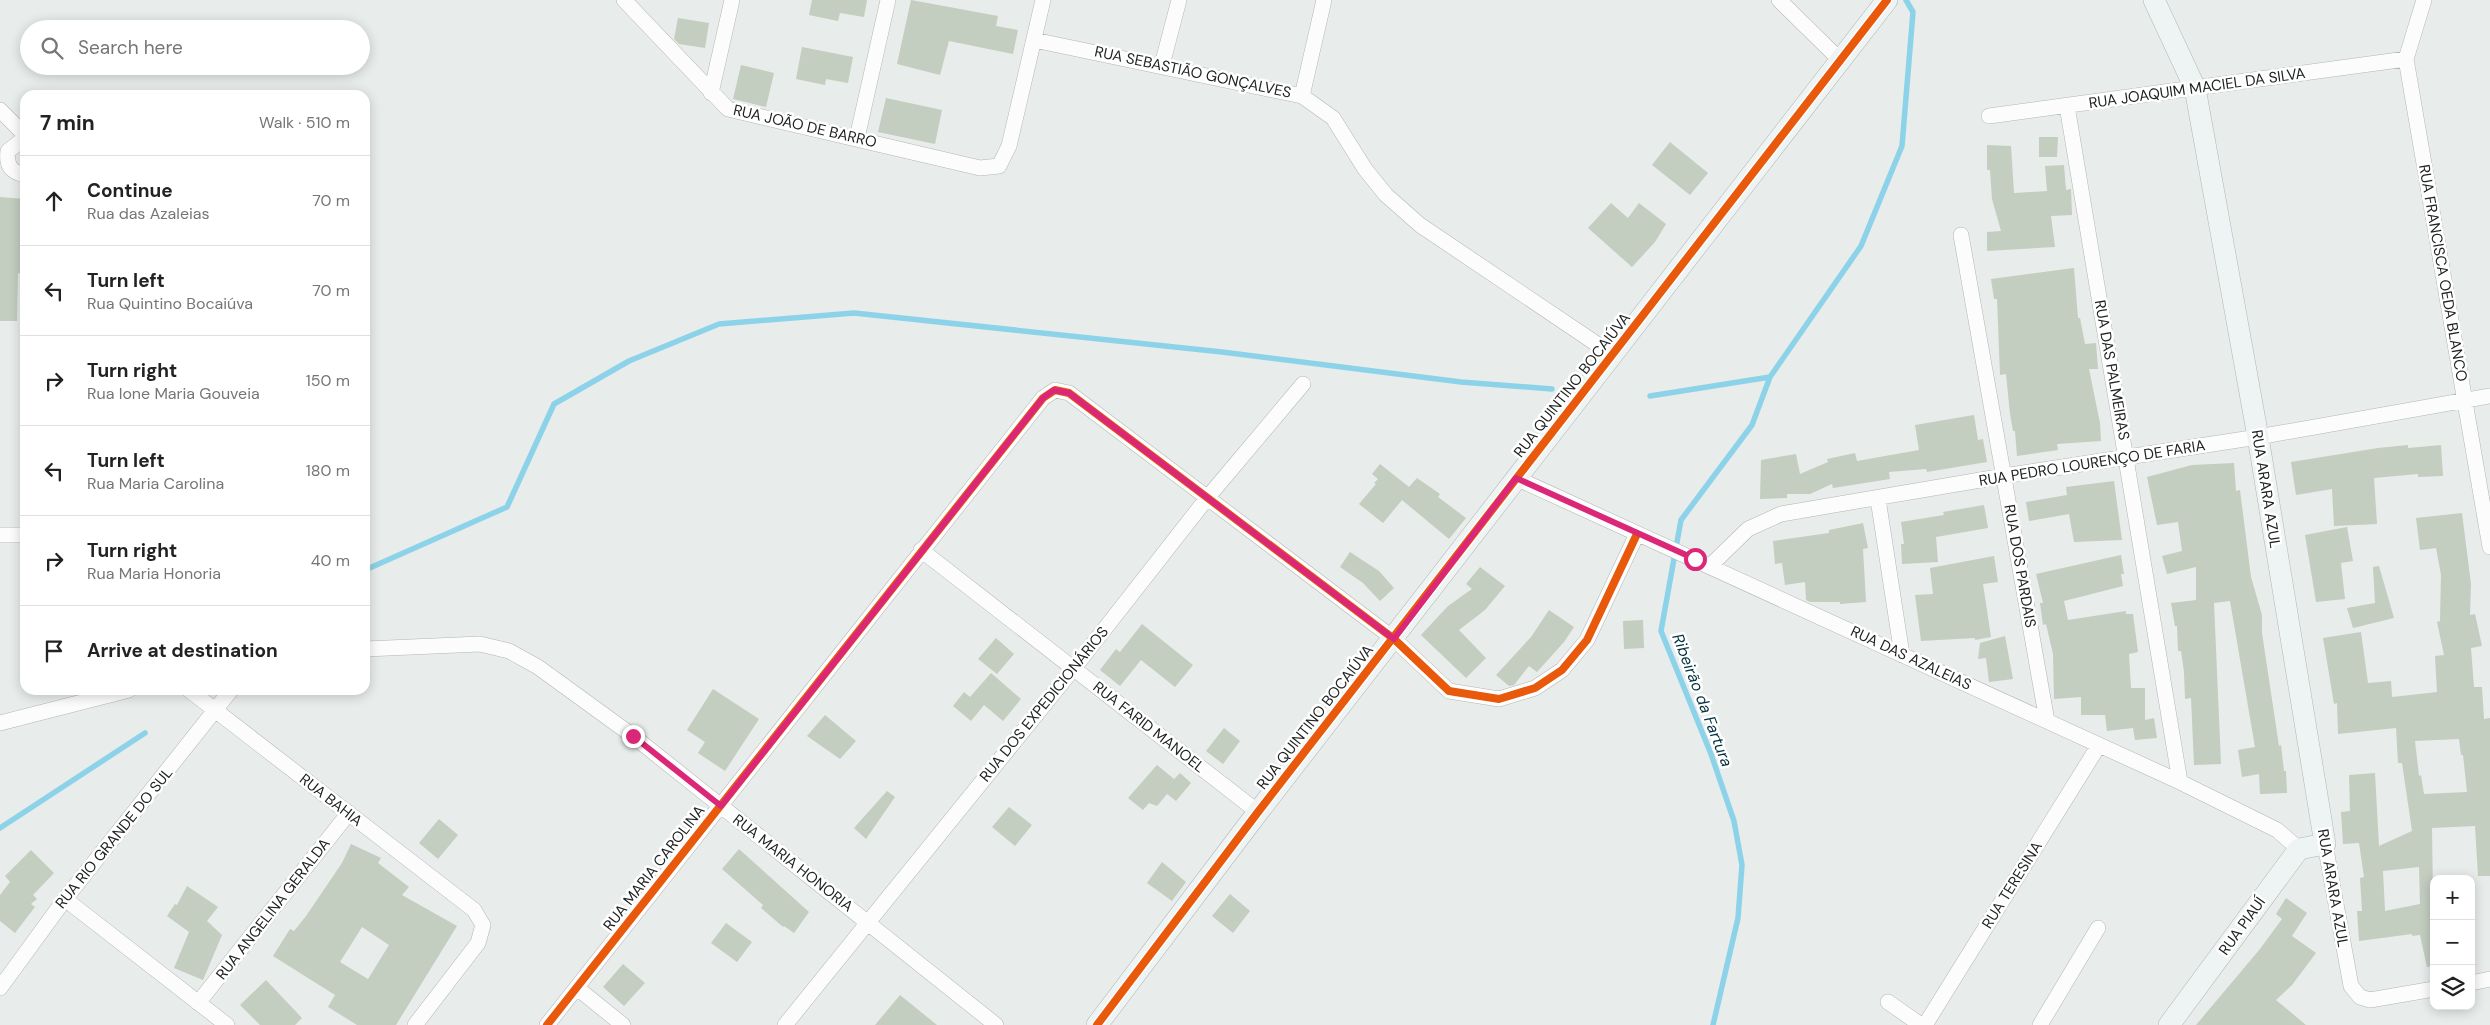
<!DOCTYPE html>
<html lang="en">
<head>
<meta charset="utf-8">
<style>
	:root { --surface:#fff; --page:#f2f2f2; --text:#222; --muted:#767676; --line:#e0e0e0 }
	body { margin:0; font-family:"DM Sans",sans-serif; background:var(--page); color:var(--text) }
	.controls { position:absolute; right:15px; bottom:15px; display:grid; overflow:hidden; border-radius:10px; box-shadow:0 2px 12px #0003 }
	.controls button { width:45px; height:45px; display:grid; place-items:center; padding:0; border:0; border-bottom:1px solid var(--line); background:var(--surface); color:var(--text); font:25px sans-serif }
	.stop { position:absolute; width:15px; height:15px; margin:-11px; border:4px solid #db2777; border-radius:50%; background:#fff }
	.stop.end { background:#db2777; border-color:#fff; box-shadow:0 1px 5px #0008 }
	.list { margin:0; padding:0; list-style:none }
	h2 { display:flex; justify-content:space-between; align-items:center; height:65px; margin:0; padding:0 20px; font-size:21px }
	h2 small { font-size:16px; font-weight:400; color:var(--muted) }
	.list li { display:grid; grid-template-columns:32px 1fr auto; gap:15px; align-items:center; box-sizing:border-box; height:90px; padding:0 20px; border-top:1px solid var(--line) }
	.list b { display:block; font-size:19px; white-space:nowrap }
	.list p { margin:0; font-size:16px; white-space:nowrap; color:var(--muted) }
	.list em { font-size:16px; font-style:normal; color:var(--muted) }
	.icon { flex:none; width:28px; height:28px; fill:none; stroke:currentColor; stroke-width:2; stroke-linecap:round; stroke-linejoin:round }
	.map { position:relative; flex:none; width:2490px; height:1025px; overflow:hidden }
	.search { position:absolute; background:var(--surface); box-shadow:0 2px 12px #0003; left:20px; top:20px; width:350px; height:55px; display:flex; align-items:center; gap:12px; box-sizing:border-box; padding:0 18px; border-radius:28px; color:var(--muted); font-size:19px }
	.panel { position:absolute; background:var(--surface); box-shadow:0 2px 12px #0003; left:20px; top:90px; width:350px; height:605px; border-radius:15px }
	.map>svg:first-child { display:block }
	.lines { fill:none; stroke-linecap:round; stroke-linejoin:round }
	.stream { stroke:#8cd3e9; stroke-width:5.5 }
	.building { fill:#c3cdc0; fill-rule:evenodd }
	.street-casing { stroke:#b2b6b4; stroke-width:16 }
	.secondary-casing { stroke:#b2b6b4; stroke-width:22 }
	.street { stroke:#fcfcfc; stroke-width:15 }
	.secondary { stroke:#eef4f3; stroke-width:21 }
	.cycleway-casing { stroke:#fff; stroke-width:11 }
	.cycleway { stroke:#e8590c; stroke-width:8 }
	.route { stroke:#db2777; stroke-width:6 }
	.labels { text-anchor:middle; stroke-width:5; stroke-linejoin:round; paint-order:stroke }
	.street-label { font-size:15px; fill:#202322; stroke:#fff }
	.water-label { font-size:16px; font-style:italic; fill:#00313f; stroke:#fff }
</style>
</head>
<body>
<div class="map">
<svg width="2490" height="1025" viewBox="0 0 2490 1025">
	<rect width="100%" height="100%" fill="#e8ecea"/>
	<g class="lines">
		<path class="stream" d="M 1650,396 L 1770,377
			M 365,570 L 507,507 L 554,404 L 629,361 L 719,324 L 854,313 L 1222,352 L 1461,382 L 1552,389
			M 0,828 L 145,733
			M 1713,1025 L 1738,918 L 1742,865 L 1734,821 L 1711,754 L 1661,631 L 1681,520 L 1752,425 L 1770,377 L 1861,246 L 1902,146 L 1913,12 L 1906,0"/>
	</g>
	<path class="building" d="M 812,0 L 867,0 L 864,17 L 840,13 L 838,21 L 809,15 Z
		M 911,0 L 998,16 L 996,26 L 1018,30 L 1013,54 L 949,41 L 940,75 L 897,64 Z
		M 678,18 L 709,23 L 705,48 L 679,44 L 674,39 Z
		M 802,47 L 853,57 L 848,83 L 826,79 L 825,85 L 796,79 Z
		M 741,65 L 774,73 L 766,107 L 733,99 Z
		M 886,98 L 942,110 L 935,144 L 878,132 Z
		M 2039,137 L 2058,137 L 2057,157 L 2039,157 Z
		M 1670,142 L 1708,173 L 1690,195 L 1652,165 Z
		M 1987,145 L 2011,146 L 2014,193 L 2047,191 L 2045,166 L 2064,165 L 2066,190 L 2071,189 L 2072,215 L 2051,216 L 2055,247 L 1987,251 L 1987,232 L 2001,231 L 1992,199 L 1990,170 L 1987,170 Z
		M 0,197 L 25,199 L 25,274 L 18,273 L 17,321 L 0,321 Z
		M 1611,203 L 1628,218 L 1639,203 L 1666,224 L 1655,242 L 1632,267 L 1588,228 Z
		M 2074,268 L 2078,318 L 2080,318 L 2085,344 L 2096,343 L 2098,369 L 2089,369 L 2100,423 L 2101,441 L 2057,444 L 2058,450 L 2017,456 L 2015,431 L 2013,431 L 2010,414 L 2006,374 L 2000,375 L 1997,299 L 1994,299 L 1991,279 Z
		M 1974,415 L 1978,440 L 1983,439 L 1987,462 L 1927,472 L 1926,469 L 1889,472 L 1890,479 L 1833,488 L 1832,484 L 1810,494 L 1787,494 L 1787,498 L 1760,499 L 1761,460 L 1796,454 L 1800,474 L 1828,462 L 1827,459 L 1855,453 L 1857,461 L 1919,450 L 1915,425 Z
		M 2408,445 L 2408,448 L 2441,445 L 2443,476 L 2418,477 L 2418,474 L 2374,478 L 2377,524 L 2334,526 L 2332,489 L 2296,495 L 2291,462 L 2378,448 Z
		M 2234,463 L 2236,491 L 2240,490 L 2251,577 L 2262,615 L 2262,633 L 2279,746 L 2281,745 L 2284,771 L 2286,771 L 2287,793 L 2260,794 L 2259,774 L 2242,777 L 2238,750 L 2255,747 L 2230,601 L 2214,603 L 2221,764 L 2194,765 L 2191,698 L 2185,699 L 2184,672 L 2181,651 L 2178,651 L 2177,626 L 2175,626 L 2171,603 L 2196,600 L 2196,567 L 2167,574 L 2162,556 L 2182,551 L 2178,522 L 2157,525 L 2147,477 L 2192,465 Z
		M 1380,464 L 1409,487 L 1417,478 L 1440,494 L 1438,497 L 1466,518 L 1449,539 L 1402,500 L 1383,523 L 1359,504 L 1376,484 L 1374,483 L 1378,479 L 1372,474 Z
		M 2114,481 L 2122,540 L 2074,542 L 2069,514 L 2029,521 L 2026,502 L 2067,495 L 2066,487 Z
		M 1984,505 L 1988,528 L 1936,537 L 1938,562 L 1902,564 L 1901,544 L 1904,544 L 1901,522 L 1944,515 L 1943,512 Z
		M 2462,513 L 2471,584 L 2470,615 L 2475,614 L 2482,646 L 2471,648 L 2474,687 L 2482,687 L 2484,719 L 2490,718 L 2490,876 L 2478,876 L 2475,826 L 2432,828 L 2434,966 L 2427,967 L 2420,935 L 2412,936 L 2412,934 L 2359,941 L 2357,911 L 2362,911 L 2360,878 L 2364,877 L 2359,843 L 2343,844 L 2341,812 L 2350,811 L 2349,775 L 2375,773 L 2379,846 L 2412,831 L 2402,763 L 2398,763 L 2396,728 L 2338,734 L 2337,703 L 2334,704 L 2323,638 L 2361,632 L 2368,683 L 2391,681 L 2392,697 L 2437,692 L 2435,656 L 2444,655 L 2437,622 L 2440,621 L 2441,575 L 2436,548 L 2420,550 L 2416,518 ZM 2459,739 L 2461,755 L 2463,755 L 2467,792 L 2424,794 L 2421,775 L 2419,776 L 2415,741 ZM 2419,867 L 2420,904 L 2385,911 L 2383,871 Z
		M 1863,523 L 1868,548 L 1863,549 L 1866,602 L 1840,604 L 1840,602 L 1810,602 L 1806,600 L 1805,582 L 1785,585 L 1782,563 L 1775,564 L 1773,541 L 1829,533 L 1829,530 Z
		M 2347,527 L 2353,561 L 2341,563 L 2345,599 L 2316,602 L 2305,535 Z
		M 1350,552 L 1379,571 L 1394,588 L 1380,601 L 1363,583 L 1340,567 Z
		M 2121,555 L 2124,574 L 2121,574 L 2123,586 L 2064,601 L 2068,620 L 2126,611 L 2126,614 L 2133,614 L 2138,652 L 2129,654 L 2131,688 L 2145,688 L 2145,720 L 2154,718 L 2157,738 L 2135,740 L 2133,728 L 2107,731 L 2105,715 L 2081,715 L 2081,697 L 2054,699 L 2053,654 L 2046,624 L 2043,625 L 2040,603 L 2043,603 L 2036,574 Z
		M 1994,556 L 1998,582 L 1983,584 L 1991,637 L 1975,640 L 1975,638 L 1921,641 L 1915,595 L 1933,594 L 1930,568 Z
		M 2379,566 L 2394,618 L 2353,628 L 2347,608 L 2375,603 L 2373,567 Z
		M 1480,567 L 1505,586 L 1485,610 L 1459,630 L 1486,658 L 1466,678 L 1421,635 L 1448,606 L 1472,589 L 1466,584 Z
		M 1549,610 L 1574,627 L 1564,642 L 1537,672 L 1529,666 L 1514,685 L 1509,686 L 1496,675 L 1531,637 Z
		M 1643,620 L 1644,648 L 1624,649 L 1623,621 Z
		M 1142,624 L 1193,665 L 1175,687 L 1141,660 L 1120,686 L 1100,670 L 1116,649 L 1120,652 Z
		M 2005,636 L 2013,679 L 1989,682 L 1986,658 L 1978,659 L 1980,643 Z
		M 996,638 L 1014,654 L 997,674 L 978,659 Z
		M 991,673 L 1021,699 L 1003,721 L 984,705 L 971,721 L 953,706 L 964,692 L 970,697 Z
		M 713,689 L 759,719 L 725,771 L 698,753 L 705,742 L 687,730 Z
		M 825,715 L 856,741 L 840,759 L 807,736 Z
		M 1224,728 L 1240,741 L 1223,764 L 1206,751 Z
		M 1157,765 L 1174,779 L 1180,773 L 1191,783 L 1176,801 L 1167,794 L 1157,806 L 1149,803 L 1143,810 L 1128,798 Z
		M 887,791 L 895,797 L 866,839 L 854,828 Z
		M 1009,807 L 1032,825 L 1015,846 L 992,827 Z
		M 439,819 L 458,835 L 438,859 L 419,843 Z
		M 351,844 L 381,858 L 378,863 L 409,887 L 402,895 L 457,926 L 396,1025 L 357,1025 L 328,1007 L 335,995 L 273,956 L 290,929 L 294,931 L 306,916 L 342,863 ZM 362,927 L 389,945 L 368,979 L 340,962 Z
		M 739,849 L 809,912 L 794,933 L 784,926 L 783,927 L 761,908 L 763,905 L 722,869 Z
		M 31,850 L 54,873 L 33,895 L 37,899 L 31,904 L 35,907 L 15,933 L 0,921 L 0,895 L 10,882 L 5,876 Z
		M 1162,862 L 1186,882 L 1172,901 L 1147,883 Z
		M 187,886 L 218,907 L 207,921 L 222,935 L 203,980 L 174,968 L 189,932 L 167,916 L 175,904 L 177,905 Z
		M 1230,894 L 1250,911 L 1233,933 L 1212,916 Z
		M 2286,898 L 2307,913 L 2292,936 L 2316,953 L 2292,985 L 2276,1000 L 2306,1025 L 2196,1025 L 2260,949 L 2282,919 L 2276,914 Z
		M 726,923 L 752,942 L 737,962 L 711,943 Z
		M 623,964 L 645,983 L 624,1006 L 603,987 Z
		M 266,980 L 302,1018 L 295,1025 L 260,1025 L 240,1005 Z
		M 900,995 L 937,1025 L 875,1025 Z"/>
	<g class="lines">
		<defs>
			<path id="street" d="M 624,0 L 728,109 L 980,168 L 999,166 L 1009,146 L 1043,0
				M 1779,0 L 1840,60
				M 2424,0 L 2406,59 L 2490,547
				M 1034,40 L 1302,96 L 1333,118 L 1365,169 L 1386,195 L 1420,225 L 1613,355
				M 1162,65 L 1179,0
				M 711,93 L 732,0
				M 1302,96 L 1324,0
				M 2067,106 L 2180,782
				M 0,110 L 25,135
				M 1989,116 L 2406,59
				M 25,138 L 8,151 C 6,166 11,172 25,175
				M 857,138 L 888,0
				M 1961,235 L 2047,721
				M 1516,478 L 2180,782 L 2277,830 L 2299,849
				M 1878,499 L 1902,655
				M 0,535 L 25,535
				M 921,550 L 1258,812
				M 1710,566 L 1748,529 L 1781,514 L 2004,476 L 2258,437 L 2490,396
				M 365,649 L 480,644 L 509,651 L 538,667 L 633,736 L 996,1025
				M 189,690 L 474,910 L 483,925 L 478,943 L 415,1025
				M 0,723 L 129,690
				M 2325,844 L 2351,986 L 2360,997 L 2370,1000 L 2434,989
				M 65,899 L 227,1025
				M 2471,983 L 2490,979
				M 0,988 L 65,899 L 231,690
				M 577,988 L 623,1025
				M 1888,1002 L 1921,1025
				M 198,1003 L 348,814
				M 547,1025 L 1043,398 L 1055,390 L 1069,393 L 1394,639 L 1449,691 L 1499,699 L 1535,688 L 1562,670 L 1587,640 L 1637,534
				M 785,1025 L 1074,668 L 1208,497 L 1303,384
				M 1925,1025 L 2099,745
				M 2040,1025 L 2098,928"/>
			<path id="secondary" d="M 2154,0 L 2195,88 L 2258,437 L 2325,844 L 2299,849 L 2169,1025
				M 1097,1025 L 1258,812 L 1887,0"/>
		</defs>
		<use href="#street" class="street-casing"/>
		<use href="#secondary" class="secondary-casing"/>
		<use href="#street" class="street"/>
		<use href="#secondary" class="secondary"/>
		<defs>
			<path id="cycleway" d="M 547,1025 L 1043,398 L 1055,390 L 1069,393 L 1394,639 L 1449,691 L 1499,699 L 1535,688 L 1562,670 L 1587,640 L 1637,534
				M 1097,1025 L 1258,812 L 1887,0"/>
		</defs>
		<use href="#cycleway" class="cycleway-casing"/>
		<use href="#cycleway" class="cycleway"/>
	</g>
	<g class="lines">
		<path class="route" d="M 633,736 L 721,806 L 1043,398 L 1054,390 L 1069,393 L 1394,639 L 1516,478 L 1695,559"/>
	</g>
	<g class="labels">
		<g class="street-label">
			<text transform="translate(1193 72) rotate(12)" y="5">RUA SEBASTIÃO GONÇALVES</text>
			<text transform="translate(2197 88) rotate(-8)" y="5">RUA JOAQUIM MACIEL DA SILVA</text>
			<text transform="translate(805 126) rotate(13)" y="5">RUA JOÃO DE BARRO</text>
			<text transform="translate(2443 273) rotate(80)" y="5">RUA FRANCISCA OEDA BLANCO</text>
			<text transform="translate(2112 370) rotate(80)" y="5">RUA DAS PALMEIRAS</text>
			<text transform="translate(1572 385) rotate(-52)" y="5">RUA QUINTINO BOCAIÚVA</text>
			<text transform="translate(2092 463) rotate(-9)" y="5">RUA PEDRO LOURENÇO DE FARIA</text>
			<text transform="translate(2266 489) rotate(81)" y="5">RUA ARARA AZUL</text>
			<text transform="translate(2020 566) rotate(80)" y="5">RUA DOS PARDAIS</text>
			<text transform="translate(1911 658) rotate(25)" y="5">RUA DAS AZALEIAS</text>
			<text transform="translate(1044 704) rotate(-51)" y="5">RUA DOS EXPEDICIONÁRIOS</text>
			<text transform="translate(1315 717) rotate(-52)" y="5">RUA QUINTINO BOCAIÚVA</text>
			<text transform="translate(1149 727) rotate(38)" y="5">RUA FARID MANOEL</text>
			<text transform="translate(331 800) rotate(38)" y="5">RUA BAHIA</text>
			<text transform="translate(114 838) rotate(-51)" y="5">RUA RIO GRANDE DO SUL</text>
			<text transform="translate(793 863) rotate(38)" y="5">RUA MARIA HONORIA</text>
			<text transform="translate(654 868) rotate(-52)" y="5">RUA MARIA CAROLINA</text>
			<text transform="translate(2012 885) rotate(-58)" y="5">RUA TERESINA</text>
			<text transform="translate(2333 888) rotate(80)" y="5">RUA ARARA AZUL</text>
			<text transform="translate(273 909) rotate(-52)" y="5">RUA ANGELINA GERALDA</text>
			<text transform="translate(2242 926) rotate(-54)" y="5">RUA PIAUÍ</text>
		</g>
		<g class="water-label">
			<text transform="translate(1703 700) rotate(69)" y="6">Ribeirão da Fartura</text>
		</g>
	</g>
</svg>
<div class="controls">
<button>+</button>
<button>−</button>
<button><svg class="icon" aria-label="layers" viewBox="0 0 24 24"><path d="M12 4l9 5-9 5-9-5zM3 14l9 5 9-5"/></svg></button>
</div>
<div class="stop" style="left:1695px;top:559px"></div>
<div class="stop end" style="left:633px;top:736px"></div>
<div class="search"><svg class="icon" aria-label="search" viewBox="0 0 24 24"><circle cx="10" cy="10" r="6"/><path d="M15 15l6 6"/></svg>Search here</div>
<section class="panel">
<h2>7 min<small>Walk · 510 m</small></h2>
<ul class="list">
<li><svg class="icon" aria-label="ahead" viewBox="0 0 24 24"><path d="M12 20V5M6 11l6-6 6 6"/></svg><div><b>Continue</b><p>Rua das Azaleias</p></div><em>70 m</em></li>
<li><svg class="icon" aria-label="left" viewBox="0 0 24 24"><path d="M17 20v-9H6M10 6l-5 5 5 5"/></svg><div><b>Turn left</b><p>Rua Quintino Bocaiúva</p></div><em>70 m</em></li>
<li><svg class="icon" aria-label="right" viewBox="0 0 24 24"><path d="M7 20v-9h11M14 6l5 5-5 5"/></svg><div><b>Turn right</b><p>Rua Ione Maria Gouveia</p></div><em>150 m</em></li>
<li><svg class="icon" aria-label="left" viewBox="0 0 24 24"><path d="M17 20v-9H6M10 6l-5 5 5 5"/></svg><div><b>Turn left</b><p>Rua Maria Carolina</p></div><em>180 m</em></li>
<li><svg class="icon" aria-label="right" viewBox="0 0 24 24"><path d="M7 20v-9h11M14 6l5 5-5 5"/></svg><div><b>Turn right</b><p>Rua Maria Honoria</p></div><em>40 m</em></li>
<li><svg class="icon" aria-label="arrive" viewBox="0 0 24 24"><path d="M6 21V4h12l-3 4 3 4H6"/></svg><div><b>Arrive at destination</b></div></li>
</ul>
</section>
</div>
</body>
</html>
